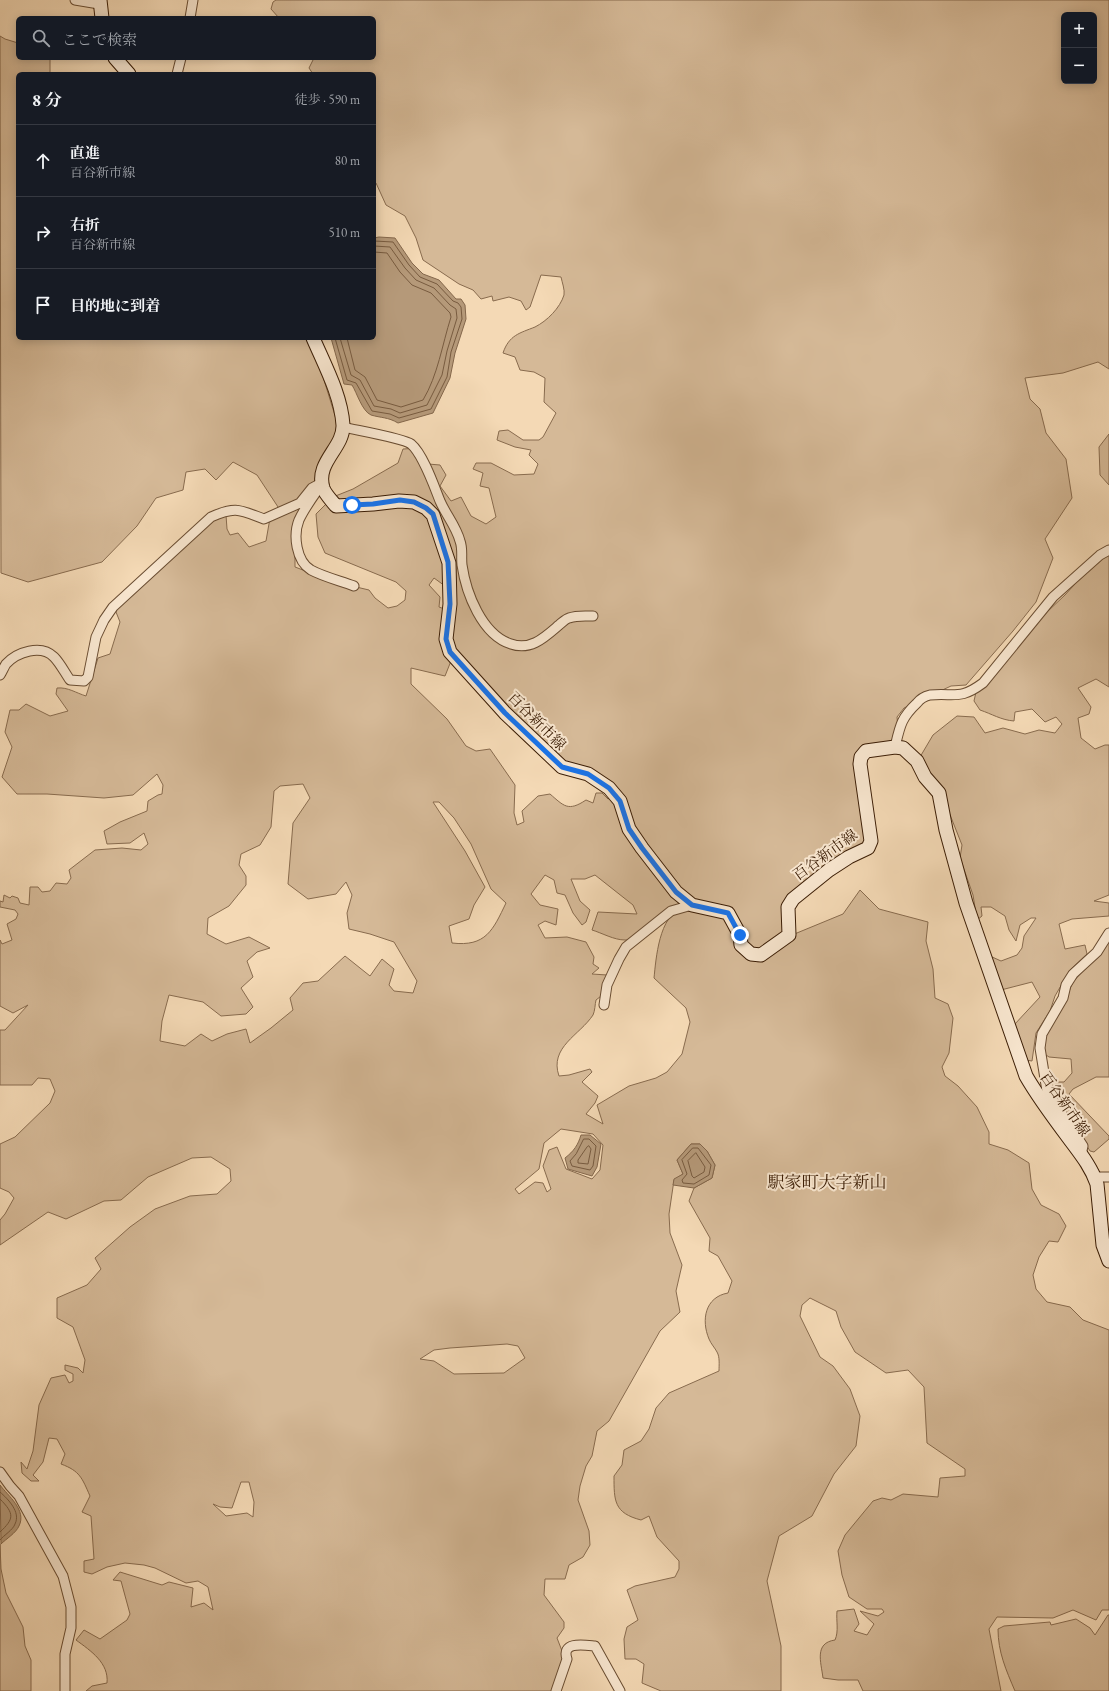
<!DOCTYPE html>
<html lang="ja">
<head>
<meta charset="utf-8">
<style>
	:root { --surface:#171b24; --page:#242831; --text:#f1f3f6; --muted:#9ea1a6; --line:#363941 }
	body { margin:0; font-family:"EB Garamond","Noto Serif JP",serif; background:var(--page); color:var(--text) }
	.controls { position:absolute; right:12px; top:12px; display:grid; overflow:hidden; border-radius:6px; box-shadow:0 2px 10px #0003 }
	.controls button { width:36px; height:36px; display:grid; place-items:center; padding:0; border:0; border-bottom:1px solid var(--line); background:var(--surface); color:var(--text); font:20px sans-serif }
	.stop { position:absolute; width:12px; height:12px; margin:-9px; border:3px solid #1a73e8; border-radius:50%; background:#fff }
	.stop.end { background:#1a73e8; border-color:#fff; box-shadow:0 1px 4px #0008 }
	.list { margin:0; padding:0; list-style:none }
	h2 { display:flex; justify-content:space-between; align-items:center; height:52px; margin:0; padding:0 16px; font-size:17px }
	h2 small { font-size:13px; font-weight:400; color:var(--muted) }
	.list li { display:grid; grid-template-columns:26px 1fr auto; gap:12px; align-items:center; box-sizing:border-box; height:72px; padding:0 16px; border-top:1px solid var(--line) }
	.list b { display:block; font-size:15px; white-space:nowrap }
	.list p { margin:0; font-size:13px; white-space:nowrap; color:var(--muted) }
	.list em { font-size:13px; font-style:normal; color:var(--muted) }
	.icon { flex:none; width:22px; height:22px; fill:none; stroke:currentColor; stroke-width:2; stroke-linecap:round; stroke-linejoin:round }
	.map { position:relative; flex:none; width:1109px; height:1691px; overflow:hidden }
	.search { position:absolute; background:var(--surface); box-shadow:0 2px 10px #0003; left:16px; top:16px; width:360px; height:44px; display:flex; align-items:center; gap:10px; box-sizing:border-box; padding:0 14px; border-radius:6px; color:var(--muted); font-size:15px }
	.panel { position:absolute; background:var(--surface); box-shadow:0 2px 10px #0003; left:16px; top:72px; width:360px; height:268px; border-radius:6px }
	.map>svg:first-child { display:block }
	.green { fill:#d5b997; stroke:#886b4e; fill-rule:evenodd }
	.water { fill:#b59979; stroke:#84674b }
	.lines { fill:none; stroke-linecap:round; stroke-linejoin:round }
	.shore { stroke:#785b3f; stroke-width:1 }
	.street-casing { stroke:#694c31; stroke-width:11 }
	.secondary-casing { stroke:#3b1d05; stroke-width:15 }
	.street { stroke:#f8e6cf; stroke-width:9 }
	.secondary { stroke:#f8e6cf; stroke-width:13 }
	.route { stroke:#1a73e8; stroke-width:5 }
	.labels { text-anchor:middle; stroke-width:4; stroke-linejoin:round; paint-order:stroke }
	.street-label { font-size:15px; fill:#3b1d05; stroke:#f8e6cf }
	.quarter-label { font-size:17px; fill:#3b1d05; stroke:#f8e6cf }
</style>
</head>
<body>
<div class="map">
<svg width="1109" height="1691" viewBox="0 0 1109 1691">
	<rect width="100%" height="100%" fill="#f4d9b5"/>
	<filter id="stains"><feTurbulence type="fractalNoise" baseFrequency=".005" numOctaves="4"/><feColorMatrix values="0 0 0 0 .2 0 0 0 0 .09 0 0 0 0 .02 0 0 0 .5 -.17"/></filter>
	<radialGradient id="worn" r=".72"><stop offset=".6" stop-color="#630" stop-opacity="0"/><stop offset="1" stop-color="#630" stop-opacity=".3"/></radialGradient>
	<path class="green" d="M 276,0 L 1109,0 L 1109,369 L 1098,362 L 1063,373 L 1025,378 L 1030,399 L 1040,409 L 1046,433 L 1066,459 L 1072,498 L 1045,539 L 1053,558 L 1036,602 L 1013,631 L 966,685 L 951,686 L 904,708 L 897,717 L 899,741 L 891,741 L 862,748 L 855,762 L 859,797 L 867,847 L 837,859 L 794,895 L 784,908 L 785,935 L 762,953 L 750,950 L 731,909 L 693,899 L 681,892 L 641,846 L 632,830 L 625,804 L 616,789 L 587,770 L 563,766 L 524,729 L 525,724 L 509,715 L 474,674 C 469,657 463,664 455,655 C 453,651 451,644 451,640 C 448,618 463,601 451,578 L 445,586 L 434,578 L 429,585 L 440,597 L 439,607 L 447,610 L 442,639 L 451,661 L 445,676 L 411,668 L 411,684 L 447,719 L 466,746 L 476,751 L 490,749 L 515,785 L 514,813 L 517,825 L 524,822 L 522,811 L 538,796 L 550,794 C 564,806 568,812 586,800 L 593,803 L 596,793 L 602,793 L 608,799 L 613,796 L 636,847 L 675,892 L 689,902 C 679,903 668,907 661,915 C 649,928 646,941 625,940 C 614,940 602,933 592,930 L 598,912 L 637,914 L 633,905 L 595,875 L 585,879 L 571,879 L 580,901 L 590,910 L 586,922 L 582,925 L 573,913 L 565,895 L 557,893 L 554,880 L 545,875 L 531,894 L 540,905 L 558,909 L 556,925 L 545,921 L 538,925 L 545,938 L 567,937 L 586,942 L 594,957 L 593,964 L 599,968 L 592,974 L 607,975 L 610,989 L 596,1000 C 595,1004 595,1011 593,1015 C 580,1035 549,1047 559,1076 L 569,1075 L 590,1069 L 592,1072 L 582,1082 L 598,1096 L 595,1103 L 586,1114 L 603,1124 L 597,1105 L 629,1086 L 656,1078 L 667,1072 L 682,1054 L 690,1022 L 686,1008 L 654,978 C 656,959 659,915 682,909 C 692,906 714,914 725,916 L 743,952 L 758,962 L 792,935 L 843,914 L 860,890 L 879,909 L 928,922 L 926,941 L 933,969 L 935,998 L 948,1004 L 953,1018 L 949,1053 L 942,1067 L 945,1076 L 958,1086 L 977,1107 L 989,1132 L 989,1144 L 1008,1150 L 1029,1163 L 1032,1189 L 1041,1205 L 1059,1214 L 1066,1226 L 1058,1242 L 1049,1241 L 1039,1257 L 1033,1275 L 1036,1289 L 1047,1302 L 1070,1307 L 1083,1320 L 1109,1330 L 1109,1610 L 1102,1610 L 1096,1620 L 1073,1610 L 1053,1618 L 997,1617 L 989,1629 L 1001,1691 L 863,1691 L 858,1680 L 838,1680 L 823,1678 C 821,1662 814,1643 835,1640 C 839,1631 836,1621 837,1611 L 854,1609 L 859,1624 L 854,1631 L 867,1635 L 874,1624 L 860,1611 L 878,1616 L 884,1612 L 882,1609 L 867,1609 L 849,1597 L 842,1575 L 838,1551 L 845,1535 L 873,1501 L 882,1498 L 891,1500 L 903,1494 L 938,1497 L 940,1478 L 965,1476 L 965,1469 L 927,1443 L 924,1387 L 908,1370 L 886,1373 L 855,1352 L 841,1327 L 836,1311 L 810,1298 L 802,1305 L 800,1316 L 820,1357 L 833,1366 L 850,1389 L 860,1416 L 856,1446 L 834,1474 L 812,1516 L 779,1536 L 767,1581 L 781,1646 L 781,1691 L 661,1691 L 642,1683 L 644,1664 L 636,1659 L 625,1659 L 624,1639 L 627,1627 L 638,1620 L 627,1590 L 635,1586 L 675,1577 L 679,1569 L 679,1561 L 657,1537 L 649,1516 L 641,1520 C 614,1513 614,1501 614,1476 L 622,1465 L 624,1450 L 641,1441 L 649,1429 L 656,1408 L 669,1393 L 719,1371 C 719,1365 720,1357 717,1352 C 715,1348 711,1344 709,1339 C 701,1320 705,1297 728,1293 L 732,1281 L 718,1256 L 709,1251 L 710,1238 L 689,1201 L 694,1188 L 712,1178 L 715,1165 L 707,1151 L 700,1144 L 691,1144 L 677,1160 L 683,1174 L 674,1180 L 669,1214 L 670,1233 L 682,1265 L 676,1291 L 680,1312 L 660,1331 L 609,1421 L 597,1431 L 592,1456 L 586,1466 L 580,1486 L 578,1500 L 589,1531 L 590,1545 L 583,1557 L 569,1565 L 565,1579 L 545,1579 L 544,1595 L 564,1622 L 564,1628 L 557,1638 L 564,1656 L 553,1691 L 86,1691 L 92,1686 L 107,1683 C 109,1663 91,1651 76,1640 L 84,1630 L 100,1639 L 127,1620 L 130,1614 L 121,1581 L 113,1580 L 120,1572 L 162,1585 L 169,1582 L 193,1588 L 191,1607 L 204,1603 L 213,1610 L 208,1587 L 198,1581 L 186,1583 L 155,1568 L 144,1565 L 125,1563 L 107,1567 L 92,1574 L 84,1572 L 84,1561 L 94,1559 L 91,1516 L 82,1512 L 90,1496 C 82,1478 80,1471 61,1464 L 65,1454 L 57,1439 L 49,1438 L 43,1462 L 33,1475 L 39,1481 L 31,1481 L 22,1473 L 21,1462 L 27,1469 L 33,1451 L 39,1405 L 51,1378 L 65,1375 L 69,1383 L 73,1381 L 73,1374 L 65,1370 L 65,1365 L 78,1368 L 83,1373 L 85,1360 L 73,1327 L 57,1318 L 57,1298 L 87,1285 L 101,1269 L 95,1258 L 130,1227 L 155,1209 L 190,1196 L 217,1194 L 231,1181 L 230,1169 L 211,1157 L 192,1158 L 148,1177 L 121,1200 L 104,1201 L 66,1219 L 48,1212 L 0,1245 L 0,1220 L 5,1214 L 14,1198 L 9,1192 L 0,1188 L 0,1144 L 15,1137 L 50,1103 L 55,1091 L 50,1079 L 38,1078 L 32,1085 L 0,1085 L 0,1030 L 5,1030 L 28,1005 L 13,1013 L 0,1006 L 0,940 L 2,944 L 12,940 L 7,924 L 16,919 L 18,914 L 15,910 L 0,907 L 0,901 L 3,902 L 4,895 L 10,898 L 12,896 L 18,898 L 20,903 L 29,905 L 30,887 L 38,887 L 42,892 L 50,891 L 56,883 L 67,884 L 71,878 L 69,870 L 95,850 L 122,848 L 141,850 L 148,844 L 144,833 L 130,843 L 107,844 L 104,831 L 120,822 L 147,811 L 148,801 L 158,795 L 162,794 L 163,785 L 157,774 L 133,795 L 104,798 L 47,794 L 17,794 L 2,777 L 12,747 L 5,732 L 10,710 L 19,710 L 26,704 L 50,716 L 68,711 L 56,694 L 57,688 C 68,687 76,693 86,696 L 98,658 L 110,654 L 120,622 L 116,612 L 119,602 L 214,518 L 226,515 L 227,529 L 230,535 L 238,533 L 249,547 L 266,541 L 270,518 L 301,504 L 313,490 L 292,533 L 295,551 L 295,567 L 335,582 L 369,590 L 375,598 L 388,608 L 397,606 L 405,600 L 406,591 L 396,582 L 325,553 L 318,537 L 316,514 L 333,497 L 353,489 L 398,463 L 403,449 L 420,448 L 428,464 L 440,465 L 446,475 L 440,486 L 451,501 L 461,497 L 471,516 L 486,524 L 496,517 L 489,488 L 480,486 L 483,473 L 473,469 L 476,463 L 491,463 L 514,475 L 534,474 L 538,464 L 529,455 L 531,450 L 515,447 L 497,440 L 499,431 L 508,430 L 523,440 L 539,440 L 543,437 L 556,413 L 544,402 L 545,378 L 534,372 L 520,370 L 515,357 L 503,353 C 509,335 520,333 535,327 C 547,321 560,308 564,295 C 565,290 562,282 561,277 L 541,275 L 530,307 L 526,310 L 521,301 L 509,297 L 493,301 L 492,296 L 481,299 L 473,290 L 459,284 L 423,260 L 416,238 L 405,216 L 386,205 L 376,183 L 374,183 L 374,74 L 313,74 L 309,68 L 314,58 L 374,58 L 374,18 L 279,18 L 271,9 L 273,2 ZM 1064,15 L 1094,15 L 1094,81 L 1064,81 ZM 303,784 L 310,798 L 293,823 L 288,884 L 308,899 L 336,894 L 346,882 L 352,895 L 347,913 L 349,929 L 370,934 L 394,942 L 417,981 L 413,993 L 394,991 L 389,985 L 394,969 L 382,959 L 370,976 L 345,956 L 318,981 L 303,983 L 290,998 L 293,1010 L 271,1028 L 250,1043 L 246,1029 L 227,1034 L 212,1041 L 201,1034 L 185,1046 L 160,1041 L 162,1021 L 169,995 L 203,1002 L 221,1016 L 246,1014 L 253,1007 L 241,988 L 253,977 L 247,961 L 257,952 L 270,948 L 249,937 L 226,944 L 207,934 L 208,918 L 229,906 L 246,885 L 246,876 L 239,865 L 241,854 L 260,845 L 271,827 L 274,791 L 280,786 ZM 433,802 L 439,802 L 454,818 L 471,844 L 491,889 L 506,903 C 493,930 486,947 452,943 L 449,926 L 469,919 L 474,905 L 485,887 L 465,851 ZM 561,1129 L 593,1134 L 603,1145 L 600,1170 L 592,1179 L 566,1169 L 557,1147 L 549,1150 L 543,1166 L 551,1189 L 547,1192 L 543,1183 L 535,1182 L 519,1194 L 515,1189 L 539,1169 L 544,1143 ZM 507,1344 L 518,1346 L 525,1358 L 504,1373 L 454,1374 L 434,1361 L 420,1359 L 434,1350 L 450,1348 ZM 241,1482 L 249,1482 L 254,1502 L 253,1517 L 247,1513 L 226,1516 L 213,1504 L 220,1507 L 232,1508 Z
		M 0,36 L 5,39 L 18,43 L 18,58 L 50,58 L 50,74 L 18,74 L 18,338 L 311,338 L 337,422 L 337,438 L 315,481 L 301,499 L 280,510 L 257,475 L 233,462 L 216,480 L 205,469 L 186,472 L 183,490 L 156,498 L 137,526 L 102,562 L 28,582 L 1,573 Z
		M 1109,434 L 1109,485 L 1100,475 L 1099,447 Z
		M 1109,553 L 1109,687 L 1096,679 L 1078,688 L 1091,707 L 1089,714 L 1078,718 L 1081,738 L 1095,749 L 1105,745 L 1109,745 L 1109,895 L 1094,901 L 1109,903 L 1109,916 L 1072,919 L 1059,924 L 1065,949 L 1085,945 L 1087,954 L 1070,970 L 1055,996 L 1050,1011 L 1036,1033 L 1032,1061 L 1025,1060 L 1014,1025 L 1040,997 L 1032,982 L 1001,990 L 990,956 L 1001,961 L 1017,955 L 1022,948 L 1024,936 L 1036,918 L 1031,918 L 1020,925 L 1016,941 L 1009,930 L 1005,916 L 991,907 L 981,907 L 982,916 L 977,920 L 973,895 L 960,858 L 962,845 L 941,792 L 920,757 L 933,735 L 957,716 L 974,717 L 985,733 L 1003,728 L 1025,734 L 1039,730 L 1055,733 L 1062,724 L 1056,717 L 1045,722 L 1032,709 L 1015,712 L 1014,721 C 1001,720 992,714 980,710 L 974,701 L 976,692 L 1047,612 L 1065,595 L 1093,564 Z
		M 1109,935 L 1109,1077 L 1096,1077 L 1073,1089 L 1069,1094 L 1109,1136 L 1109,1139 L 1094,1152 L 1090,1151 L 1054,1094 L 1051,1082 L 1064,1082 L 1072,1073 L 1071,1059 L 1049,1057 L 1043,1053 L 1046,1029 L 1067,996 L 1073,982 L 1099,953 Z
		M 0,1544 L 1,1569 L 6,1593 L 23,1627 L 25,1646 L 31,1660 L 31,1691 L 0,1691 Z
		M 1108,1615 L 1109,1615 L 1109,1691 L 1015,1691 C 1006,1670 998,1652 998,1629 L 1004,1626 L 1050,1622 L 1051,1625 L 1076,1619 L 1090,1628 L 1095,1635 Z"/>
	<path class="water" d="M 379,237 L 395,238 L 412,263 L 423,274 L 439,280 L 456,299 L 461,299 L 465,305 L 466,319 L 455,353 L 450,378 L 433,413 L 398,423 C 388,417 381,418 371,415 C 362,411 357,393 352,385 L 344,384 L 331,338 L 374,338 L 374,238 Z
		M 581,1135 L 590,1135 L 601,1144 L 597,1167 L 592,1176 L 568,1169 L 565,1158 C 574,1151 578,1145 581,1135 Z
		M 691,1144 L 700,1144 L 707,1151 L 715,1165 L 712,1178 L 694,1188 L 673,1185 L 674,1179 L 683,1174 L 677,1160 Z
		M 0,1485 C 8,1496 27,1510 19,1526 C 16,1533 6,1539 1,1544 Z"/>
	<g class="lines">
		<path class="shore" d="M 335,338 L 347,380 L 356,383 L 372,411 L 390,414 L 399,418 L 431,409 L 447,377 L 451,352 L 462,319 L 461,307 L 458,303 L 453,301 L 437,284 L 420,277 L 409,265 L 393,242 L 374,241
			M 340,338 L 351,375 L 360,380 L 374,406 L 391,409 L 400,413 L 427,405 L 442,375 L 447,351 L 457,318 L 456,309 L 450,305 L 434,288 L 416,280 L 405,268 L 390,247 L 374,246
			M 347,338 L 355,370 L 365,377 L 377,400 L 401,407 L 423,400 C 438,375 442,345 451,317 L 450,313 L 431,293 L 412,285 L 400,272 L 387,253 L 374,252
			M 584,1139 L 589,1139 L 596,1146 L 593,1166 L 590,1170 L 572,1166 L 570,1161 L 576,1154 Z
			M 589,1146 L 591,1149 L 588,1164 L 578,1163 L 578,1160 L 587,1147 Z
			M 693,1148 L 698,1148 L 711,1165 L 709,1175 L 694,1184 L 683,1183 L 682,1180 L 687,1174 L 682,1160 Z
			M 696,1153 L 705,1167 L 704,1172 L 694,1178 L 692,1176 L 688,1161 Z
			M 0,1492 C 8,1499 21,1512 15,1524 C 13,1530 4,1535 0,1540
			M 0,1499 C 15,1514 14,1519 0,1532"/>
		<defs>
			<path id="street" d="M 75,0 L 99,4
				M 190,18 L 193,0
				M 177,74 L 181,58
				M 343,427 C 355,430 403,438 411,444 C 423,454 434,486 440,501 C 446,515 456,526 460,541 C 463,549 461,557 462,565 C 466,593 482,635 511,644 C 531,651 545,637 559,625 C 562,623 565,619 569,618 C 577,615 585,616 593,616
				M 319,488 C 312,498 304,509 299,520 C 293,535 296,561 311,570 C 324,577 341,581 354,586
				M 0,675 C 2,672 4,667 6,664 C 17,652 41,644 54,657 C 60,663 65,673 70,680 L 84,681 L 88,677 L 96,637 L 104,620 L 113,607 L 211,517 C 236,506 240,510 264,519 L 300,503 L 312,488 L 323,482
				M 895,747 C 900,726 901,718 917,703 C 920,699 926,696 930,695 C 956,693 960,700 983,683 L 1053,597 L 1100,555 L 1109,550
				M 604,1005 L 607,985 L 619,959 L 626,947 L 671,911 L 692,905
				M 1081,1155 L 1083,1146 L 1047,1091 L 1040,1048 L 1042,1034 L 1063,998 L 1066,985 L 1073,974 L 1097,952 L 1109,933
				M 1095,1177 L 1109,1177
				M 0,1472 L 10,1486 L 19,1496 L 63,1576 L 71,1607 L 71,1628 L 65,1654 L 65,1691
				M 556,1691 L 567,1659 C 561,1641 584,1645 595,1646 L 620,1691"/>
			<path id="secondary" d="M 100,0 L 102,18
				M 115,58 L 129,74
				M 313,338 C 325,366 341,395 343,425 C 344,448 315,462 323,488 C 325,494 332,501 336,506 L 373,504 L 399,501 L 414,502 L 426,508 L 433,515 L 449,563 L 450,604 L 446,639 L 450,652 L 505,713 L 562,767 L 588,774 L 609,788 L 620,801 L 629,829 L 642,848 L 676,892 L 692,905 L 728,913 L 740,935 L 741,945 L 751,954 L 761,955 L 789,935 L 788,907 L 793,899 L 829,870 L 849,857 L 868,848 L 871,841 L 860,764 L 861,757 L 866,751 L 895,747 L 903,748 L 917,761 L 925,777 L 939,793 L 946,830 L 966,903 L 1026,1076 C 1038,1097 1053,1117 1068,1137 C 1079,1152 1091,1166 1097,1184 L 1103,1245 L 1109,1261"/>
		</defs>
		<use href="#street" class="street-casing"/>
		<use href="#secondary" class="secondary-casing"/>
		<use href="#street" class="street"/>
		<use href="#secondary" class="secondary"/>
	</g>
	<g class="lines">
		<path class="route" d="M 352,505 L 373,504 L 400,500 L 414,502 L 426,508 L 433,514 L 448,562 L 450,604 L 446,639 L 450,652 L 505,713 L 562,767 L 588,774 L 609,788 L 620,801 L 629,829 L 642,848 L 676,892 L 692,905 L 728,913 L 740,935"/>
	</g>
	<g class="labels">
		<g class="street-label">
			<text transform="translate(537 721) rotate(45)" y="5">百谷新市線</text>
			<text transform="translate(825 855) rotate(-36)" y="5">百谷新市線</text>
			<text transform="translate(1065 1104) rotate(55)" y="5">百谷新市線</text>
		</g>
		<g class="quarter-label">
			<text x="827" y="1188">駅家町大字新山</text>
		</g>
	</g>
	<rect width="100%" height="100%" filter="url(#stains)"/>
	<rect width="100%" height="100%" fill="url(#worn)"/>
</svg>
<div class="controls">
<button>+</button>
<button>−</button>
</div>
<div class="stop" style="left:352px;top:505px"></div>
<div class="stop end" style="left:740px;top:935px"></div>
<div class="search"><svg class="icon" aria-label="search" viewBox="0 0 24 24"><circle cx="10" cy="10" r="6"/><path d="M15 15l6 6"/></svg>ここで検索</div>
<section class="panel">
<h2>8 分<small>徒歩 · 590 m</small></h2>
<ul class="list">
<li><svg class="icon" aria-label="ahead" viewBox="0 0 24 24"><path d="M12 20V5M6 11l6-6 6 6"/></svg><div><b>直進</b><p>百谷新市線</p></div><em>80 m</em></li>
<li><svg class="icon" aria-label="right" viewBox="0 0 24 24"><path d="M7 20v-9h11M14 6l5 5-5 5"/></svg><div><b>右折</b><p>百谷新市線</p></div><em>510 m</em></li>
<li><svg class="icon" aria-label="arrive" viewBox="0 0 24 24"><path d="M6 21V4h12l-3 4 3 4H6"/></svg><div><b>目的地に到着</b></div></li>
</ul>
</section>
</div>
</body>
</html>
